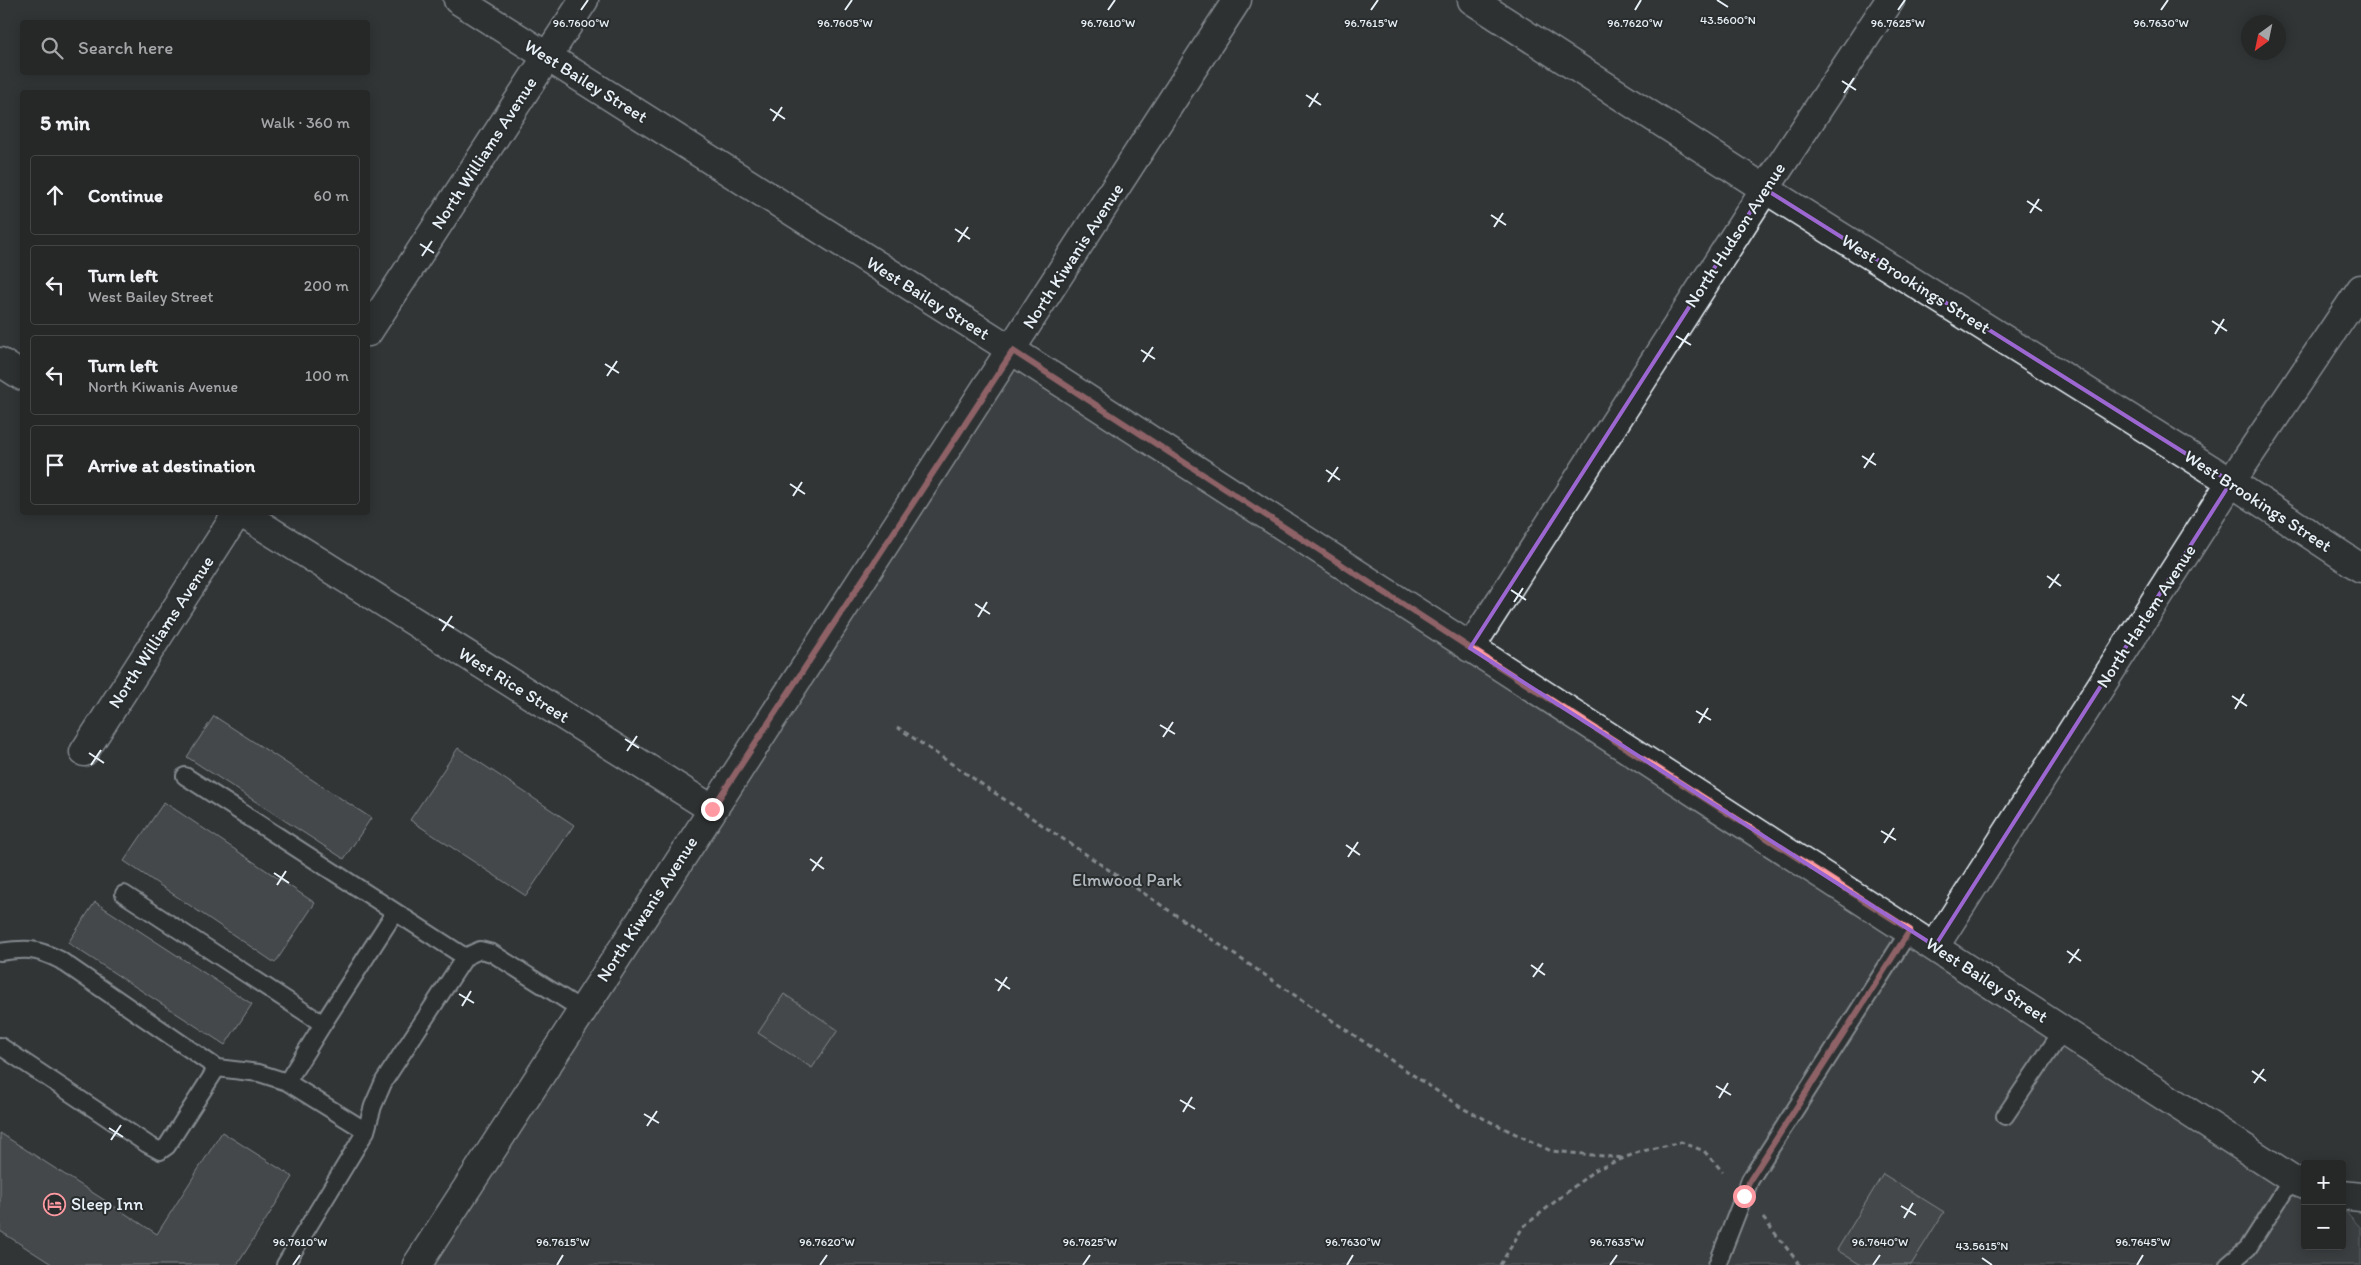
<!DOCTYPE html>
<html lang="en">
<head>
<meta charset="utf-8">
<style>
	:root { --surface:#262828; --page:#323434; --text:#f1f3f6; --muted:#a4a6a8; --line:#424445 }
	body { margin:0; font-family:Itim,sans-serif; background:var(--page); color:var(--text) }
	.controls { position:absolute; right:15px; bottom:15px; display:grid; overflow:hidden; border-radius:5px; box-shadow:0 2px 12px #0003 }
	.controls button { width:45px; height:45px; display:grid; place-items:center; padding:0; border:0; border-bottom:1px solid var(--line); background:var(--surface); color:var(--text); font:25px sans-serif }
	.compass { position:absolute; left:2241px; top:15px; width:45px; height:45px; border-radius:50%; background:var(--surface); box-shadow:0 2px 12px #0003; rotate:213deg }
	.stop { position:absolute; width:15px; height:15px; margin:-11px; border:4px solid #ff9aa2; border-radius:50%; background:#fff }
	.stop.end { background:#ff9aa2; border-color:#fff; box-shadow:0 1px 5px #0008 }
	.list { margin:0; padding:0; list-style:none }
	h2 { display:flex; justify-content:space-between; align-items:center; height:65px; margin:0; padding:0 20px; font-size:21px }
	h2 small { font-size:16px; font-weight:400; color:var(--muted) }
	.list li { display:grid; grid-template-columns:32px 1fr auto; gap:15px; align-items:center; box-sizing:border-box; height:80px; margin:0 10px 10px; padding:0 10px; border:1px solid var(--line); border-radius:5px }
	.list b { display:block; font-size:19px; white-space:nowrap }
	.list p { margin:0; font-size:16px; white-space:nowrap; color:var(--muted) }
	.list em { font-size:16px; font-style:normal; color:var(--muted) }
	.icon { flex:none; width:28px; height:28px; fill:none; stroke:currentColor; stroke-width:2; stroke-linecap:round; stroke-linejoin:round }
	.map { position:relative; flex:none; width:2361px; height:1265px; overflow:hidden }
	.search { position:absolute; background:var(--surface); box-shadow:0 2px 12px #0003; left:20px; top:20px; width:350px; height:55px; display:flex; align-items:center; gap:12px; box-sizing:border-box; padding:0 18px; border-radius:5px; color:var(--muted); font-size:19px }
	.panel { position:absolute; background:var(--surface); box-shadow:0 2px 12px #0003; left:20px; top:90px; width:350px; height:425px; border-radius:5px }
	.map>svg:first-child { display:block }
	.green { fill:#494d4f; stroke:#989fa4 }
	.building { fill:#5c6063; stroke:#e8f1f8 }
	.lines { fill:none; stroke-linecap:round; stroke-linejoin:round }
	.lane-casing { stroke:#e8f1f8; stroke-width:20 }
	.street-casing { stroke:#e8f1f8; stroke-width:31 }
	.secondary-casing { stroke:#e8f1f8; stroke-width:31 }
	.path { stroke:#e8f1f8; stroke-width:3; stroke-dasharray:5 4; stroke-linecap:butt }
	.lane { stroke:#2a2d2e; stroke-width:16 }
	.street { stroke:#2a2d2e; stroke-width:28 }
	.secondary { stroke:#2a2d2e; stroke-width:28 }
	.route { stroke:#ff9aa2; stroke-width:6 }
	.marked { fill:none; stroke:#9c67d0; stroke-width:4; stroke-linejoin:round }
	.ticks { fill:none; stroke:#e8f1f8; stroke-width:2 }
	.labels { text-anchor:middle; stroke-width:4; stroke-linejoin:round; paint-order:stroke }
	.street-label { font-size:18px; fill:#e8f1f8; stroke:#2a2d2e }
	.park-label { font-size:18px; fill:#b0b8bd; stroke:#2a2d2e }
	.poi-label { font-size:18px; fill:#e8f1f8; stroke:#2a2d2e; text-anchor:start }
	.ticks-label { font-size:12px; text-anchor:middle; fill:#e8f1f8; stroke:#2a2d2e; stroke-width:4; stroke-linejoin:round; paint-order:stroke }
</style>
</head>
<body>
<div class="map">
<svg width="2361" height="1265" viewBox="0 0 2361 1265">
	<rect width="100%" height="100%" fill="#323536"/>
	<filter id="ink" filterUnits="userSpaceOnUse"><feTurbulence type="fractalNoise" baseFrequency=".02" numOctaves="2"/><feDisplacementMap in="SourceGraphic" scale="10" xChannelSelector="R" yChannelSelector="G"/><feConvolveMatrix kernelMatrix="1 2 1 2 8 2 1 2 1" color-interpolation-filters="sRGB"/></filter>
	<g filter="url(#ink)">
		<path class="green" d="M 1013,351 L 2305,1177 L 2305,1246 L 2342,1246 L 2342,1207 L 2361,1228 L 2361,1265 L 418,1265 Z"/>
		<path class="building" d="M 214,716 L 371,818 L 344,859 L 187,757 Z
			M 458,748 L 574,825 L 526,896 L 410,820 Z
			M 164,802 L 315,903 L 275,963 L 124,861 Z
			M 95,902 L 252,1004 L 225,1045 L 68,943 Z
			M 784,994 L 838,1030 L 812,1068 L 758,1033 Z
			M 222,1132 L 293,1177 L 237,1265 L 53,1265 L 0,1231 L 0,1133 L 157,1234 Z
			M 1883,1174 L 1944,1212 L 1911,1265 L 1861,1265 L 1837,1250 Z"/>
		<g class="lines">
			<defs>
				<path id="lane" d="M 185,776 L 465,957
					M 124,894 L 323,1024 L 395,912
					M 0,952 C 26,948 36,948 60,960 L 217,1068 L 259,1073 L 287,1082 L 366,1131
					M 0,1046 L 147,1144 L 160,1151 L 167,1146 L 217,1068
					M 287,1082 L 323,1024
					M 2005,1116 L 2063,1030
					M 285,1265 L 366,1131 L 373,1106 L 384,1081 L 465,957 L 480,950 L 492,953 L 582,1010
					M 1717,1265 L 1750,1180 L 1910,930
					M 2228,1265 L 2248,1248 L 2292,1179"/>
				<path id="street" d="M 458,0 L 1013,351 L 2292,1179 L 2305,1184
					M 1472,0 L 1765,189 L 2231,482 L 2361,568
					M 368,332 L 584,0
					M 0,362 L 22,376
					M 240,512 L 712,809
					M 1470,648 L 1765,189 L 1890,0
					M 84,752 L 238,512
					M 1935,946 L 2231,482 L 2361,289
					M 2342,1195 L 2361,1197"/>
				<path id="secondary" d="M 417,1265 C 690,843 966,424 1237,0"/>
			</defs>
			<use href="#lane" class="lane-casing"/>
			<use href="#street" class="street-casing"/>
			<use href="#secondary" class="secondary-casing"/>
			<path class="path" d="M 897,727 L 1462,1108 L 1551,1151 L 1624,1158
				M 1763,1218 L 1800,1265
				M 1500,1265 L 1523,1227 L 1595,1170 L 1624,1158 L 1639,1152 L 1681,1142 L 1704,1151 L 1723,1172"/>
			<use href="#lane" class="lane"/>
			<use href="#street" class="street"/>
			<use href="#secondary" class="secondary"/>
		</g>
	</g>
	<g class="lines" filter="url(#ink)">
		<path class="route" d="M 712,809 L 1013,351 L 1470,648 L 1910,930 L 1750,1180 L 1744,1196"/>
	</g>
	<path d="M0 0H2361V1265H0ZM 1765,189 L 2231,482 L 1935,946 L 1470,648 Z" fill="#323536" fill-opacity=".55" fill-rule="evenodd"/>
	<path class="marked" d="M 1765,189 L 2231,482 L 1935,946 L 1470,648 Z"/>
	<path class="ticks" d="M 1717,0 L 1728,7M 581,10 L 588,0M 845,10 L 852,0M 1108,10 L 1115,0M 1371,10 L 1378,0M 1635,10 L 1641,0M 1898,10 L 1905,0M 2161,10 L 2168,0M 1842,81 L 1856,90M 1844,93 L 1854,78M 1306,95 L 1321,105M 1309,107 L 1318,93M 770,109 L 785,119M 773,121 L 782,107M 2027,201 L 2042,211M 2030,213 L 2039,199M 1491,215 L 1506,225M 1494,227 L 1503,213M 955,229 L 970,239M 958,242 L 968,227M 420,244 L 434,253M 422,256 L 432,241M 2212,321 L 2227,331M 2215,334 L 2224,319M 1676,336 L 1691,345M 1679,348 L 1689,333M 1141,350 L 1155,359M 1143,362 L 1153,347M 605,364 L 619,373M 607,376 L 617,361M 1862,456 L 1876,465M 1864,468 L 1874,453M 1326,470 L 1340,480M 1328,482 L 1338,467M 790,484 L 805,494M 793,496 L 802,482M 2047,576 L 2061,586M 2049,588 L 2059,574M 1511,590 L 1526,600M 1514,602 L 1523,588M 975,604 L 990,614M 978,617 L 987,602M 439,619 L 454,628M 442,631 L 452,616M 2232,696 L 2247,706M 2235,709 L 2244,694M 1696,711 L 1711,720M 1699,723 L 1708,708M 1160,725 L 1175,734M 1163,737 L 1173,722M 625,739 L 639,748M 627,751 L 637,736M 89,753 L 104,763M 91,765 L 101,750M 1881,831 L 1896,840M 1884,843 L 1894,828M 1346,845 L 1360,855M 1348,857 L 1358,842M 810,859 L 824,869M 812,871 L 822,857M 274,873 L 289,883M 277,885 L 286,871M 2067,951 L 2081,961M 2069,963 L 2079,949M 1531,965 L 1545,975M 1533,977 L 1543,963M 995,979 L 1010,989M 998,991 L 1007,977M 459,994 L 474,1003M 462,1006 L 471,991M 2252,1071 L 2266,1081M 2254,1083 L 2264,1069M 1716,1086 L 1731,1095M 1719,1098 L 1728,1083M 1180,1100 L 1195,1109M 1183,1112 L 1192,1097M 644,1114 L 659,1123M 647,1126 L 657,1111M 109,1128 L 123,1137M 111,1140 L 121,1125M 1901,1206 L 1916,1215M 1904,1218 L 1913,1203M 1982,1258 L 1992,1265M 293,1265 L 300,1255M 557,1265 L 563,1255M 820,1265 L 827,1255M 1083,1265 L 1090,1255M 1347,1265 L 1353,1255M 1610,1265 L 1617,1255M 1873,1265 L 1880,1255M 2137,1265 L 2143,1255"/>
	<defs>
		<symbol id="hotel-ring" viewBox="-11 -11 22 22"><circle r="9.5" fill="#2a2d2e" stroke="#ff9aa2" stroke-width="1.5"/><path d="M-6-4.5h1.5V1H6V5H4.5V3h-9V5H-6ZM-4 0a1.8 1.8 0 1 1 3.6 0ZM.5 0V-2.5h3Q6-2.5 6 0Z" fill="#ff9aa2"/></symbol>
	</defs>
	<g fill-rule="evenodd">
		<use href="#hotel-ring" x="42" y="1192" width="25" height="25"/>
	</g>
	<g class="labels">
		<g class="street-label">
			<text transform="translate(586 81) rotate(32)" y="6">West Bailey Street</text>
			<text transform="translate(484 153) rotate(-57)" y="6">North Williams Avenue</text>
			<text transform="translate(1735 235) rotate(-57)" y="6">North Hudson Avenue</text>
			<text transform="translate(1073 256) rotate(-57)" y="6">North Kiwanis Avenue</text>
			<text transform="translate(1916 284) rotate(32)" y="6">West Brookings Street</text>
			<text transform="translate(928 298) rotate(32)" y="6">West Bailey Street</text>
			<text transform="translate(2258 501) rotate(33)" y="6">West Brookings Street</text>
			<text transform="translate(2146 616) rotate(-57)" y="6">North Harlem Avenue</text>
			<text transform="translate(161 632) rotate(-57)" y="6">North Williams Avenue</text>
			<text transform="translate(514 685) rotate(32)" y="6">West Rice Street</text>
			<text transform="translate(647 909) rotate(-57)" y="6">North Kiwanis Avenue</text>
			<text transform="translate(1987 980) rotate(33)" y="6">West Bailey Street</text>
		</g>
		<g class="park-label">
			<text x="1127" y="886">Elmwood Park</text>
		</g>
		<g class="poi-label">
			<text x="71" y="1210">Sleep Inn</text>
		</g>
	</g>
	<g class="ticks-label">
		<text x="1728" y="24">43.5600°N</text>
		<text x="581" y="27">96.7600°W</text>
		<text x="2161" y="27">96.7630°W</text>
		<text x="845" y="27">96.7605°W</text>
		<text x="1108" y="27">96.7610°W</text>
		<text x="1371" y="27">96.7615°W</text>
		<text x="1635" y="27">96.7620°W</text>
		<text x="1898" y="27">96.7625°W</text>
		<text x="300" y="1246">96.7610°W</text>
		<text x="563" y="1246">96.7615°W</text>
		<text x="827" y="1246">96.7620°W</text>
		<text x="1090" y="1246">96.7625°W</text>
		<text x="1353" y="1246">96.7630°W</text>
		<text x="1617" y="1246">96.7635°W</text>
		<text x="1880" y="1246">96.7640°W</text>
		<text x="2143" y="1246">96.7645°W</text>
		<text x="1982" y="1250">43.5615°N</text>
	</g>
</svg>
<div class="controls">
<button>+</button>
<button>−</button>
</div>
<svg class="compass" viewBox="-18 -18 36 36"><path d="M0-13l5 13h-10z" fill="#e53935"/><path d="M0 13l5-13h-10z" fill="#a4a6a8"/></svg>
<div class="stop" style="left:1744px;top:1196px"></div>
<div class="stop end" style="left:712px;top:809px"></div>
<div class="search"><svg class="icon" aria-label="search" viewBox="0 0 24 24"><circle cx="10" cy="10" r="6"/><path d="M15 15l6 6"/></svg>Search here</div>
<section class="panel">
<h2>5 min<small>Walk · 360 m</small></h2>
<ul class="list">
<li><svg class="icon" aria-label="ahead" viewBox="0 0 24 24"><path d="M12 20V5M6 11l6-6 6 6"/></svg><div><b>Continue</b></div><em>60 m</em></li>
<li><svg class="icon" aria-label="left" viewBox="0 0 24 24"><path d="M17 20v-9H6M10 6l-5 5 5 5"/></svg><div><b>Turn left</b><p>West Bailey Street</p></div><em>200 m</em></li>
<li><svg class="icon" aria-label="left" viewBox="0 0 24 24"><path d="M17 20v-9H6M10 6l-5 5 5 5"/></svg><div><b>Turn left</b><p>North Kiwanis Avenue</p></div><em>100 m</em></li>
<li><svg class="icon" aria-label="arrive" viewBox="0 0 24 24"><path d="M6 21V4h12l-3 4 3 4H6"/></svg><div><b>Arrive at destination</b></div></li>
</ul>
</section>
</div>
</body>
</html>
